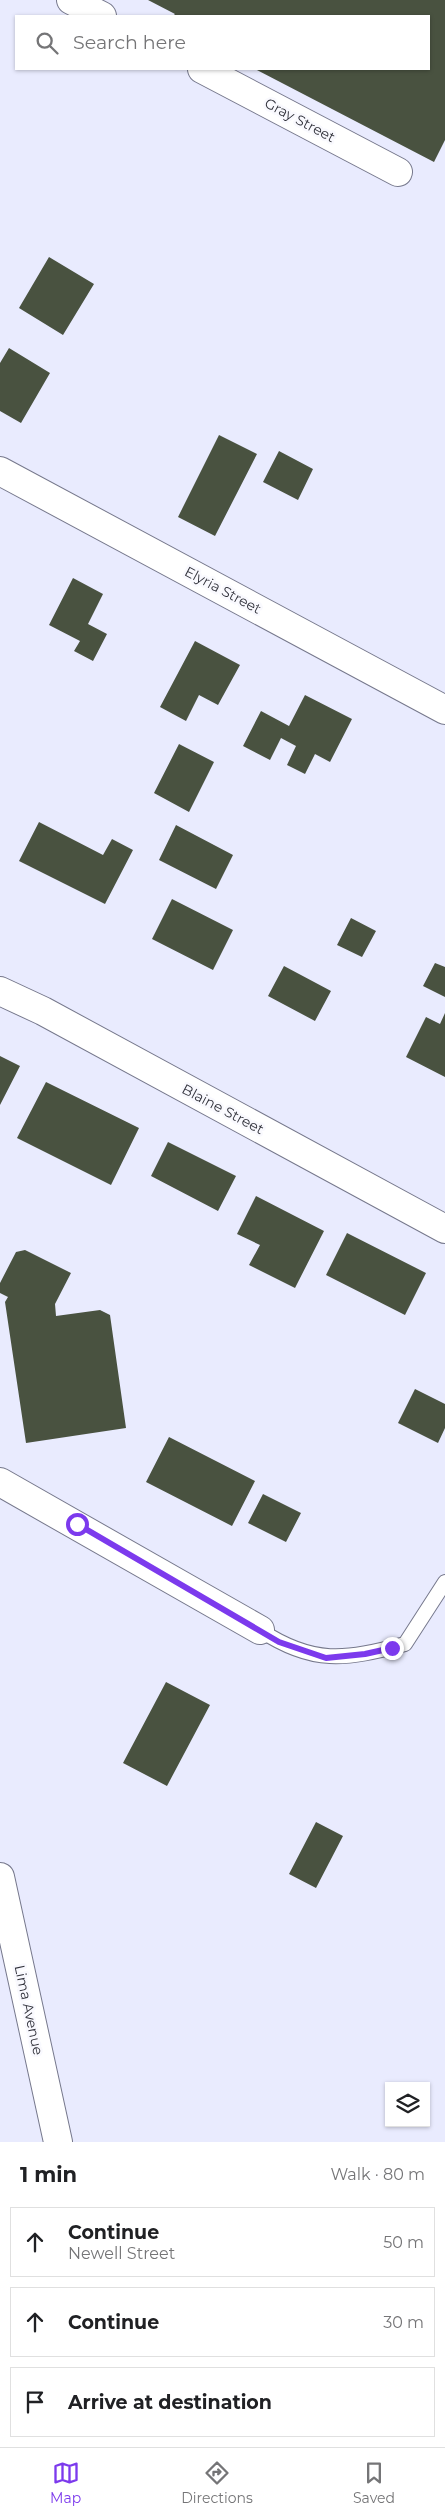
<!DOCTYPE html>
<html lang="en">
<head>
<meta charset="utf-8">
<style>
	:root { --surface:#fff; --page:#f2f2f2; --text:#202124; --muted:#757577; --line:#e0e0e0; --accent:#7c3aed }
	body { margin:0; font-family:Montserrat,sans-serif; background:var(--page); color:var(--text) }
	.controls { position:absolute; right:15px; bottom:15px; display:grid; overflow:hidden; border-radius:0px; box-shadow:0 1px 4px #0004 }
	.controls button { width:45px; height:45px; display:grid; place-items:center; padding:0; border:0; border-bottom:1px solid var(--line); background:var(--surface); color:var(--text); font:25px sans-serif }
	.stop { position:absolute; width:15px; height:15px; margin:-11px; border:4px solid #7c3aed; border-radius:50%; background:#fff }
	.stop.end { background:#7c3aed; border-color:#fff; box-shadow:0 1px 5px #0008 }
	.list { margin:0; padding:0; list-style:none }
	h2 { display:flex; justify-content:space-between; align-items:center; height:65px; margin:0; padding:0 20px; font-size:21px }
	h2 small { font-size:16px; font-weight:400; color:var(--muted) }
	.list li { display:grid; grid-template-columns:32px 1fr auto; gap:15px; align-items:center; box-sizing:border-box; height:70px; margin:0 10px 10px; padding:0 10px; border:1px solid var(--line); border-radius:0px }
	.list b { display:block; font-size:19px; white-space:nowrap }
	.list p { margin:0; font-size:16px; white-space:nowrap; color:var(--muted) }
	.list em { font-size:16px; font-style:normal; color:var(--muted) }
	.icon { flex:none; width:28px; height:28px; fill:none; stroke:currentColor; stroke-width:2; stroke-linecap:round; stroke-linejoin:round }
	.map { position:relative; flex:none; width:445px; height:2142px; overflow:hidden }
	.search { position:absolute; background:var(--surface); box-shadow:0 1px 4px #0004; left:15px; right:15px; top:15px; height:55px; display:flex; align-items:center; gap:12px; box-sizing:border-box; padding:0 18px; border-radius:0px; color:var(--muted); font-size:19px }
	.sheet { height:305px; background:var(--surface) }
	nav { display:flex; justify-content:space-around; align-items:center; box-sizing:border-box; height:70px; border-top:1px solid var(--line); background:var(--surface); font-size:14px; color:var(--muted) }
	nav a { display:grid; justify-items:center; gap:2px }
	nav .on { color:var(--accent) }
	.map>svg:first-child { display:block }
	.building { fill:#495240 }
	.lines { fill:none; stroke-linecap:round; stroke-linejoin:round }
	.lane-casing { stroke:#76788c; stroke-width:16 }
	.street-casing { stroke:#76788c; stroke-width:30 }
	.secondary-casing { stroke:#76788c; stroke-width:30 }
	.lane { stroke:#fff; stroke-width:14 }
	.street { stroke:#fff; stroke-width:28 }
	.secondary { stroke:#fff; stroke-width:28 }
	.route { stroke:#7c3aed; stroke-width:6 }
	.labels { text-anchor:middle; stroke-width:5; stroke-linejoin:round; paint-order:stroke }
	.street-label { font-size:14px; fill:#2f3039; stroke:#f9f9fe }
</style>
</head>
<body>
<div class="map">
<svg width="445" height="2142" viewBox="0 0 445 2142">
	<rect width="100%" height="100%" fill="#e9ebfe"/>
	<path class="building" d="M 148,0 L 445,0 L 445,140 L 434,162 L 255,69 L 429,69 L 429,16 L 173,16 L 175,14 Z
		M 49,257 L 94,284 L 63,335 L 19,308 Z
		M 9,348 L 50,373 L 21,423 L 0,411 L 0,363 Z
		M 219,435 L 257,454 L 215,536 L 178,517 Z
		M 279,451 L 313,469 L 298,500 L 263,482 Z
		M 73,578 L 103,594 L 88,624 L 107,634 L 93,661 L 74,651 L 80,641 L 49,625 Z
		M 195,641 L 240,665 L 218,705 L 199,695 L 186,721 L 160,707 Z
		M 305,695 L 352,719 L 330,762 L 315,754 L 305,774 L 287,765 L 296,746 L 281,738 L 270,760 L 243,746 L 261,711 L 289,726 Z
		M 179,744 L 214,762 L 189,812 L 154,793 Z
		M 39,822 L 103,855 L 112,839 L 133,850 L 105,904 L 19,861 Z
		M 176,825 L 233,855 L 216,889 L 159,860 Z
		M 172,899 L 233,930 L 213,970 L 152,939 Z
		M 351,918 L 376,931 L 362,957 L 337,945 Z
		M 435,963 L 445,967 L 445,997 L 423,986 Z
		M 284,966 L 331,991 L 315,1021 L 268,996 Z
		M 445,1013 L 445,1077 L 406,1057 L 426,1017 L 440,1024 Z
		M 0,1056 L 20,1066 L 0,1105 Z
		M 46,1082 L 139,1128 L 111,1185 L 17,1138 Z
		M 168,1142 L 236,1176 L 218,1211 L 151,1176 Z
		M 256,1196 L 324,1231 L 295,1288 L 249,1265 L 260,1245 L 237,1234 Z
		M 347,1233 L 426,1273 L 405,1315 L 326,1275 Z
		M 25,1250 L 71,1273 L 55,1304 L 56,1316 L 100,1310 L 110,1315 L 126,1428 L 26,1443 L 5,1302 L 8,1297 L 0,1293 L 0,1283 L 16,1252 Z
		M 415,1389 L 445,1404 L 445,1428 L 438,1443 L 398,1423 Z
		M 169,1437 L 255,1481 L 232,1526 L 146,1482 Z
		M 263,1494 L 301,1513 L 286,1542 L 248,1523 Z
		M 166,1682 L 210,1705 L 167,1786 L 123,1763 Z
		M 316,1822 L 343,1836 L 316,1888 L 289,1874 Z"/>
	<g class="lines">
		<defs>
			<path id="lane" d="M 260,1630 C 313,1665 345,1660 405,1644 L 445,1582"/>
			<path id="street" d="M 71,0 L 102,16
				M 202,69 L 398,172
				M 0,471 L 445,710
				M 0,991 L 43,1011 L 445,1229
				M 0,1482 L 260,1630"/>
			<path id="secondary" d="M 0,1877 L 58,2142"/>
		</defs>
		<use href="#lane" class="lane-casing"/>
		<use href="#street" class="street-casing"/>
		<use href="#secondary" class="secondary-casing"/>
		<use href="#lane" class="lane"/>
		<use href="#street" class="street"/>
		<use href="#secondary" class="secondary"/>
	</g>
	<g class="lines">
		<path class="route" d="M 77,1524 L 279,1642 L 326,1658 L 365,1654 L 392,1648"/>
	</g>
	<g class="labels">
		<g class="street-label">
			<text transform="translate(300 120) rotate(28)" y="5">Gray Street</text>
			<text transform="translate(223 590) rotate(28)" y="5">Elyria Street</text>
			<text transform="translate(223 1109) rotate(28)" y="5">Blaine Street</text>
			<text transform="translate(29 2010) rotate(78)" y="5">Lima Avenue</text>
		</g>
	</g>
</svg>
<div class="controls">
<button><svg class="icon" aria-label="layers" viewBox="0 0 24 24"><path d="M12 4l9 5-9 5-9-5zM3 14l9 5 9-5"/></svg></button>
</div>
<div class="stop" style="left:77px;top:1524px"></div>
<div class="stop end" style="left:392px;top:1648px"></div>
<div class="search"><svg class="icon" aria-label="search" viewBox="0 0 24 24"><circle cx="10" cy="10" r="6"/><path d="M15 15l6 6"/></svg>Search here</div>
</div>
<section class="sheet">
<h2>1 min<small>Walk · 80 m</small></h2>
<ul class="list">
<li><svg class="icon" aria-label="ahead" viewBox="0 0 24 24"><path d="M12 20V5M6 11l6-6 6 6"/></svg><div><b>Continue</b><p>Newell Street</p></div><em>50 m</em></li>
<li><svg class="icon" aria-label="ahead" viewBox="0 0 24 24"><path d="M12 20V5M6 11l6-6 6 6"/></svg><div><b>Continue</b></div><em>30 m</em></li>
<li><svg class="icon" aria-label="arrive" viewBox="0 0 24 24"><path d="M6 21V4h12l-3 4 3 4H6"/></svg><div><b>Arrive at destination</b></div></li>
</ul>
</section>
<nav>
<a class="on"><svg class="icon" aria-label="map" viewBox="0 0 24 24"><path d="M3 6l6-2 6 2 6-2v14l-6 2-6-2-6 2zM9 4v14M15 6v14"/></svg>Map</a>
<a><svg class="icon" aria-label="directions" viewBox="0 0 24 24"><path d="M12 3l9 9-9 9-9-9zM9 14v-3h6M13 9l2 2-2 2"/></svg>Directions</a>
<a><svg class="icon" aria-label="saved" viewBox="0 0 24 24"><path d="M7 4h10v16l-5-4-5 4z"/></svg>Saved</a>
</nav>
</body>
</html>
